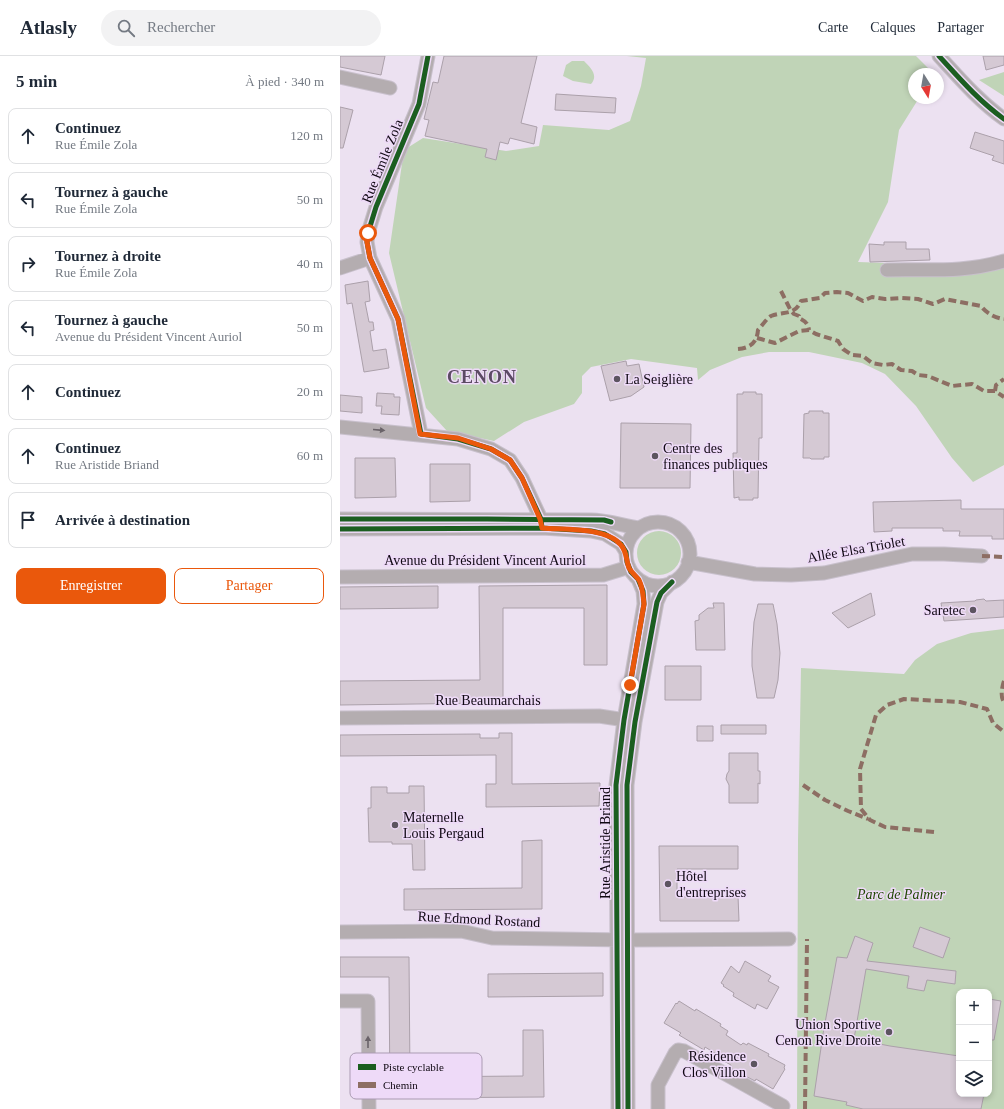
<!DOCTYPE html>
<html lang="fr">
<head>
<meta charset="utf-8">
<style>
	:root { --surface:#fff; --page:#f2f2f3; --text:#1f2937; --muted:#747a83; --line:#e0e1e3; --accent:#ea580c }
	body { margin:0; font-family:"Times New Roman",serif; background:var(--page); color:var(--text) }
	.controls { position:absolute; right:12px; bottom:12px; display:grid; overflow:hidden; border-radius:8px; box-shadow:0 2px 6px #0003 }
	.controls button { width:36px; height:36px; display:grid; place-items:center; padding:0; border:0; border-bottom:1px solid var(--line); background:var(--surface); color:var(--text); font:20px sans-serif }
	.compass { position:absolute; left:568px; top:12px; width:36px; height:36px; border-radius:50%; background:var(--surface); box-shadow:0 2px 6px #0003; rotate:169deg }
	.stop { position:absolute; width:12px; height:12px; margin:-9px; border:3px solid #ea580c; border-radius:50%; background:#fff }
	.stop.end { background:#ea580c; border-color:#fff; box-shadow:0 1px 4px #0008 }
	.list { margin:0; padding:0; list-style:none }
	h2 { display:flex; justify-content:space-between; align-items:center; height:52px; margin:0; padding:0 16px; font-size:17px }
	h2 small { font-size:13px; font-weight:400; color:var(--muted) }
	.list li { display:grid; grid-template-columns:26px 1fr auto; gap:12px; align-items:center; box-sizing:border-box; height:56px; margin:0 8px 8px; padding:0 8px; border:1px solid var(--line); border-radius:8px }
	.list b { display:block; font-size:15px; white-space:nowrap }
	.list p { margin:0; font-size:13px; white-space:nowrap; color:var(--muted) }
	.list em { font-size:13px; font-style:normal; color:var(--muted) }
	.actions { display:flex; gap:8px; padding:12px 16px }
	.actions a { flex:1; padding:9px 0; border:1px solid var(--accent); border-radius:8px; text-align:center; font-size:14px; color:var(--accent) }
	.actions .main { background:var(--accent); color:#fff }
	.icon { flex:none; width:22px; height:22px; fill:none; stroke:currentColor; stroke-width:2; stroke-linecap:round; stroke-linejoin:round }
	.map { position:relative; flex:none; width:664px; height:1053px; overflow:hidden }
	header { display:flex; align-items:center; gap:24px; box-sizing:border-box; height:56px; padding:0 20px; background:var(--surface); border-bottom:1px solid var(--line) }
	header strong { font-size:19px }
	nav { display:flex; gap:22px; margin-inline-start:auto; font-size:14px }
	.search { width:280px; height:36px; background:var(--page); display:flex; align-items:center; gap:10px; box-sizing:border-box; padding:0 14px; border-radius:22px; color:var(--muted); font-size:15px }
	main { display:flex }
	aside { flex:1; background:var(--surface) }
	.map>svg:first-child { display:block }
	.green { fill:#c0d4b7; fill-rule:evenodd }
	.building { fill:#d5c9d4; stroke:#aba0aa }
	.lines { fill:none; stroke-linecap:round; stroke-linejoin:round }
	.minor-casing { stroke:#c8c0cc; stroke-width:15 }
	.minor { stroke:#b4adb0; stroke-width:13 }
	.quiet { stroke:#8d6e63; stroke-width:4; stroke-dasharray:8 4; stroke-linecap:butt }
	.cycleway-casing { stroke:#eedaf8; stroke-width:8 }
	.cycleway { stroke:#1b5e20; stroke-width:5 }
	.oneway { fill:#6a6369 }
	.route { stroke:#ea580c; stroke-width:5 }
	.poi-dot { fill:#5c5460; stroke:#eedaf8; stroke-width:1.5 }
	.labels { text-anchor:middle; stroke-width:3; stroke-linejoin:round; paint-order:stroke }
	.street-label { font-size:14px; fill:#0f0812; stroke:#eedaf8 }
	.poi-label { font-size:14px; fill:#0f0812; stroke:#eedaf8; text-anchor:start }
	.park-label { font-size:14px; font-style:italic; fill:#204803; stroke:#eedaf8 }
	.district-label { font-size:18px; font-weight:bold; letter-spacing:1px; fill:#5c4a64; stroke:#eedaf8 }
	.key { fill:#eedaf8; stroke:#ab9bb3; stroke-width:1 }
	.key-label { font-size:11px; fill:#0f0812 }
</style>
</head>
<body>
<header>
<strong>Atlasly</strong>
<div class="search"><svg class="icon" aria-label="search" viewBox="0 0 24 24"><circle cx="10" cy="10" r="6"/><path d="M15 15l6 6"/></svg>Rechercher</div>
<nav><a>Carte</a><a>Calques</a><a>Partager</a></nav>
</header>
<main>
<aside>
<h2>5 min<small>À pied · 340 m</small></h2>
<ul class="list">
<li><svg class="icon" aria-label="ahead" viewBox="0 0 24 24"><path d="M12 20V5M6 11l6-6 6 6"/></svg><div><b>Continuez</b><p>Rue Émile Zola</p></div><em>120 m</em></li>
<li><svg class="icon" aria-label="left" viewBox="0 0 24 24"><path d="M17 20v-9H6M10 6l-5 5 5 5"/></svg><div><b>Tournez à gauche</b><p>Rue Émile Zola</p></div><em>50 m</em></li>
<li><svg class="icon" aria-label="right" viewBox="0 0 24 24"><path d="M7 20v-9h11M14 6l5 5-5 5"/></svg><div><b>Tournez à droite</b><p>Rue Émile Zola</p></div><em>40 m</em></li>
<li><svg class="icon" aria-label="left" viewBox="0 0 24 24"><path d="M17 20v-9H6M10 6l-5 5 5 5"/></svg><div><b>Tournez à gauche</b><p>Avenue du Président Vincent Auriol</p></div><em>50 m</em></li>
<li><svg class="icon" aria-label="ahead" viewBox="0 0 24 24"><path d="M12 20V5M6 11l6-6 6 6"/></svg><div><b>Continuez</b></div><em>20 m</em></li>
<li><svg class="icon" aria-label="ahead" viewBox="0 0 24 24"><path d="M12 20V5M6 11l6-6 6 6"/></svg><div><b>Continuez</b><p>Rue Aristide Briand</p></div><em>60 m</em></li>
<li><svg class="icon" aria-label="arrive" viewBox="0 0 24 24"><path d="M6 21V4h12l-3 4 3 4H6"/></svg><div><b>Arrivée à destination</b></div></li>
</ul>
<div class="actions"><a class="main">Enregistrer</a><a>Partager</a></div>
</aside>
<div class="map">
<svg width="664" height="1053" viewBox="0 0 664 1053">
	<rect width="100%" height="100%" fill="#ece1f1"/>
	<path class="green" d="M 287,0 L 576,0 L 594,18 L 574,18 L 574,42 L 579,42 L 559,74 L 548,146 L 518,206 L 664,211 L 664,409 L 633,426 L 612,402 L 576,350 L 545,318 L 522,307 L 469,296 L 429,296 L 402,301 L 370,314 L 358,324 L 357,312 L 291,303 L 251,311 L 242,320 L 242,337 L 234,348 L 184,366 L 154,385 L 107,375 L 86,352 L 49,197 L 64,94 L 83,82 L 166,95 L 199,90 L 203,69 L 269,74 L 290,65 L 301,30 L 306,2 Z
		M 232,5 L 244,5 C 250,11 259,19 251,28 L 233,25 L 223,20 L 226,9 Z
		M 664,16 L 664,40 L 639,24 Z
		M297 497a22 22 0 1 1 44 0a22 22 0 1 1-44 0Z
		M 664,573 L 664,1053 L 457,1053 L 458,785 L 461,612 L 564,618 L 575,604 L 597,588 L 631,577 ZM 619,936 L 649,936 L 649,1038 L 619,1038 Z"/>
	<path class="building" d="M 0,0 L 45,0 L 41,19 L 0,11 Z
		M 104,0 L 197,0 L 181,67 L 197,71 L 194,88 L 170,82 L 168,88 L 160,86 L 156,104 L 145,101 L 147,93 L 85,80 L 89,64 L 84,63 L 93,26 L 98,27 Z
		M 643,0 L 664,0 L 664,9 L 646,14 Z
		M 216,38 L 276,42 L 275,57 L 215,54 Z
		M 0,51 L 13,54 L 3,92 L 0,92 Z
		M 635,76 L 664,85 L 664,108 L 652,104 L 654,100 L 630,92 Z
		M 544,186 L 566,186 L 566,193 L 589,193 L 590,204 L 530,206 L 529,188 L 544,189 Z
		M 28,225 L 30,245 L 25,246 L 29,266 L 33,266 L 34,274 L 30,275 L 33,295 L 46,293 L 49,312 L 24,316 L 12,247 L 7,248 L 5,229 Z
		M 286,305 L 287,310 L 299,308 L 304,331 L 291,340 L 270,345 L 261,310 Z
		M 403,336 L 416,336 L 416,338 L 422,338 L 422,382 L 419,382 L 418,442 L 413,442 L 413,444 L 399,444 L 399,441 L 394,442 L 393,397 L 397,397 L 397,338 L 403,338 Z
		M 37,337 L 54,338 L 54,341 L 60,341 L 59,359 L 41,358 L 42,350 L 36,350 Z
		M 0,339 L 22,341 L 22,357 L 0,355 Z
		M 469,355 L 483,355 L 483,357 L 489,357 L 489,401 L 484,401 L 484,403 L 471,403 L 470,402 L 463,402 L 464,358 L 469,357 Z
		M 281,367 L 351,368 L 350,432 L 280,432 Z
		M 15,402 L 55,402 L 56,441 L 15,442 Z
		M 90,408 L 130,408 L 130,445 L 90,446 Z
		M 621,444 L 621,453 L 664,453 L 664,483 L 652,483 L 652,480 L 619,480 L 620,475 L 603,475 L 603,472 L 552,472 L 552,475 L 534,476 L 533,446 Z
		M 267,529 L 267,609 L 244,609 L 244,552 L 163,552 L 163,645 L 151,645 L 151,647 L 0,649 L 0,625 L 140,624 L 139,530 Z
		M 98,530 L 98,552 L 0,553 L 0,531 Z
		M 531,537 L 535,559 L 508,572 L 492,557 Z
		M 644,543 L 646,545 L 664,544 L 664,561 L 604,565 L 601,547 L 635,545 L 636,544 Z
		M 373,547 L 384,547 L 385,594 L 356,594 L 355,565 L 359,564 L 359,559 L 368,552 L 374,552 Z
		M 418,548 L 433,548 L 437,568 L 440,597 L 438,624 L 434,642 L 417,642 L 412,610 L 412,595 L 414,566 Z
		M 325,610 L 361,610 L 361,644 L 325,644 Z
		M 381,669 L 426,669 L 426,678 L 381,678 Z
		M 357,670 L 373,670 L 373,685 L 357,685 Z
		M 159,677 L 172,677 L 172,728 L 260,727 L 259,750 L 146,751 L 146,728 L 156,728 L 156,699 L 0,700 L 0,679 L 140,678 L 140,682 L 159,682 Z
		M 389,697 L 418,697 L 418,715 L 420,715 L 420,728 L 418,727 L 418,747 L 389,747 L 389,729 L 386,723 L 387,718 L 389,715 Z
		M 69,730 L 84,730 L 85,814 L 73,814 L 72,788 L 52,788 L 52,786 L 29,786 L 28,752 L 31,752 L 31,731 L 47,731 L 47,737 L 69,737 Z
		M 202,784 L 202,853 L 64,854 L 64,833 L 182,832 L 182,785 Z
		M 319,790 L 398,790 L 398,813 L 337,813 L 337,841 L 398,840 L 399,865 L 320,865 Z
		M 580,871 L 610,882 L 603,902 L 573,891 Z
		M 515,880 L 533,887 L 527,905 L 616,915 L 615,928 L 587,924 L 584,935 L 567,932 L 569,920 L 526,913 L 514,983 L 550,990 L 619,1000 L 619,1038 L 644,1038 L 641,1053 L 523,1053 L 506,1049 L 507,1046 L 474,1040 L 483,978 L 497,901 L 507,902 Z
		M 0,901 L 69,901 L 70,1021 L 183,1020 L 183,974 L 203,974 L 204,1041 L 50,1042 L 49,921 L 0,921 Z
		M 405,905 L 431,920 L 428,925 L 439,931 L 427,953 L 417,948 L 415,953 L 393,940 L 394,937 L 383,930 L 384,929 L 381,927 L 391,910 L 399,917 Z
		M 263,917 L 263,940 L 148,941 L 148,918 Z
		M 649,943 L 661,945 L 654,984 L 649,984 Z
		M 339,945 L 355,955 L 356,953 L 381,968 L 380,970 L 388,975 L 386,979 L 401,989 L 403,987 L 407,989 L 408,987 L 429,998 L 428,1000 L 445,1009 L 444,1012 L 445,1013 L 433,1033 L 416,1023 L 415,1025 L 390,1012 L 391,1009 L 382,1004 L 383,1002 L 365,991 L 364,994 L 339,979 L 341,977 L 324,967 L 336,947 L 337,948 Z"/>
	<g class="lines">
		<defs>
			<path id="minor" d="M 599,0 C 620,23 639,45 664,63
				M 0,21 L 50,32
				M 0,212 L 30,202
				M 547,214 C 588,213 624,217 664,205
				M 0,371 L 118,383 L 151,393 L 170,404 L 182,422 L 201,463 L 202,471
				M 81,378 L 58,263 L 30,202 L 27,186 L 28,177 L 36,151 L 79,48 L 88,0
				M 0,463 L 251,464 C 268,464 283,470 299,472
				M286 498a32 32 0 1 1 64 0a32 32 0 1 1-64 0Z
				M 0,473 L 202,472 L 251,475 L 265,478 L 281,488 L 286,496
				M 348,506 L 415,518 L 451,519 L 484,517 L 572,498 L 604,498 L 642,500
				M 0,521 L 263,519 L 289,511
				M 0,662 L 259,660 L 292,665
				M 0,876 L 121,875 L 152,882 L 287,884 L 449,883
				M 0,945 L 28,945 L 29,1053
				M 278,1053 L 276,729 L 284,664 L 304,548 L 303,535 L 298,523
				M 288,1053 L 287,729 L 295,666 L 317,546 L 321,537 L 332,526
				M 318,1053 L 318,1029 L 335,997 L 338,994 L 344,995 L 443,1050"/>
		</defs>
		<use href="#minor" class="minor-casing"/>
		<use href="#minor" class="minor"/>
		<path class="quiet" d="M 441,235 L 451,255 L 454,258 L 459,260 L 459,262 C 465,265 468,267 469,274
			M 417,282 L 435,287 L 459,275 L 469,274 L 476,278 L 498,285 L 503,293 L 512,299 L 523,300 L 532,307 L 543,309 L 552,308 L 561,314 L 572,315 L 578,319 L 588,320 L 612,330 L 632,328 L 644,335 L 655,335 L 664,341
			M 398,293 C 410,292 417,287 418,274 C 422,270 426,263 431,260 C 443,255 455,260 461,245 L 480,242 L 485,237 L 497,236 L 508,237 L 523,245 L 532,241 L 545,243 L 561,242 L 578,243 L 593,248 L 605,243 L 641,250 C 646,257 655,262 664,263
			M 655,335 L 656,329 L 664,323
			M 642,500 L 664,501
			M 664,625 C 662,631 660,641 664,646
			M 463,729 L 485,744 L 508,755 L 528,763
			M 594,776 L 545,771 L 530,764 L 521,753 L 520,713 L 536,659 L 547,649 L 564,643 L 620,646 L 647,653 L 653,667 L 664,676
			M 465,1053 L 467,883"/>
		<defs>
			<path id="cycleway" d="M 88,0 L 79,48 L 36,151 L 28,177 L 27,186 L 30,202 L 58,263 L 81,378 L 118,383 L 151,393 L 170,404 L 182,422 L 201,463 L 202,472
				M 599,0 C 620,23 639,45 664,63
				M 0,463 L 147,463 L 264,464 L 271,466
				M 0,473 L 202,472 L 251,475 L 265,478 L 281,488 L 286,496 L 287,506 L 291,516 L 298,523 L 303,535 L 304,548 L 284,664 L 276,729 L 278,1053
				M 288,1053 L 287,729 L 295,666 L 317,546 L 321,537 L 332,526"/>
		</defs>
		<use href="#cycleway" class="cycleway-casing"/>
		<use href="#cycleway" class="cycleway"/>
	</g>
	<defs><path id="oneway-solid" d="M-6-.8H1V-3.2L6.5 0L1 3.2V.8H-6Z"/></defs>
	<g class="oneway">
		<use href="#oneway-solid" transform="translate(39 374) rotate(5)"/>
		<use href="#oneway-solid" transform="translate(28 986) rotate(-90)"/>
	</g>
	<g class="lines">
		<path class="route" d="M 28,177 L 27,186 L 30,202 L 58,263 L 80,378 L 118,382 L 151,393 L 170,404 L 182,422 L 200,463 L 202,472 C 224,474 267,471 281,489 C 287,496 286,504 289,512 C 292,517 296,520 299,524 C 303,532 303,540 304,548 L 290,629"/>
	</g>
	<g class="poi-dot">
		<circle cx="277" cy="323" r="4"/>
		<circle cx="315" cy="400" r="4"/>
		<circle cx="633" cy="554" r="4"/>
		<circle cx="55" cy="769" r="4"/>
		<circle cx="328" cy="828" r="4"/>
		<circle cx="549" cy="976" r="4"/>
		<circle cx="414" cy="1008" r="4"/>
	</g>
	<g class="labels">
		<g class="street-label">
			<text transform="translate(42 105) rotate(-68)" y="5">Rue Émile Zola</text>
			<text transform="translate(516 493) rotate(-10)" y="5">Allée Elsa Triolet</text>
			<text x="145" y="509">Avenue du Président Vincent Auriol</text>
			<text x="148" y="649">Rue Beaumarchais</text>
			<text transform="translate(265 787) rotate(-90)" y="5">Rue Aristide Briand</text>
			<text transform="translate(139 863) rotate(3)" y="5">Rue Edmond Rostand</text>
		</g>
		<g class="poi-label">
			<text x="285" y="328">La Seiglière</text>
			<text x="323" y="397">Centre des<tspan x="323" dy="16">finances publiques</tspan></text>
			<text x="625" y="559" text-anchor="end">Saretec</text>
			<text x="63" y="766">Maternelle<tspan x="63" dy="16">Louis Pergaud</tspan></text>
			<text x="336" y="825">Hôtel<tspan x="336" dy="16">d'entreprises</tspan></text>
			<text x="541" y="973" text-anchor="end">Union Sportive<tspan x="541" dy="16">Cenon Rive Droite</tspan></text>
			<text x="406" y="1005" text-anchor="end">Résidence<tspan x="406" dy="16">Clos Villon</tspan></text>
		</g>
		<g class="park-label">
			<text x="561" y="843">Parc de Palmer</text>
		</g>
		<g class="district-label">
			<text x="142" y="327">CENON</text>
		</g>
	</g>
	<rect x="10" y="997" width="132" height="46" rx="6" class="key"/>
	<rect x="18" y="1008" width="18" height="6" fill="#1b5e20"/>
	<rect x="18" y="1026" width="18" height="6" fill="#8d6e63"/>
	<g class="key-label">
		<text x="43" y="1015">Piste cyclable</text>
		<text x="43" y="1033">Chemin</text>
	</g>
</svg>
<div class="controls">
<button>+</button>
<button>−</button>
<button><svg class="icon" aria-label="layers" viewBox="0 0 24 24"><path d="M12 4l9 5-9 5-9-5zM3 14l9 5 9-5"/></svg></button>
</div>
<svg class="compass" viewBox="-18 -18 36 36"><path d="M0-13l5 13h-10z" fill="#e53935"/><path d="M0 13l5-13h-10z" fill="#747a83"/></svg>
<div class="stop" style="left:28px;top:177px"></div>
<div class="stop end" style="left:290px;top:629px"></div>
</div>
</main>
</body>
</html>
